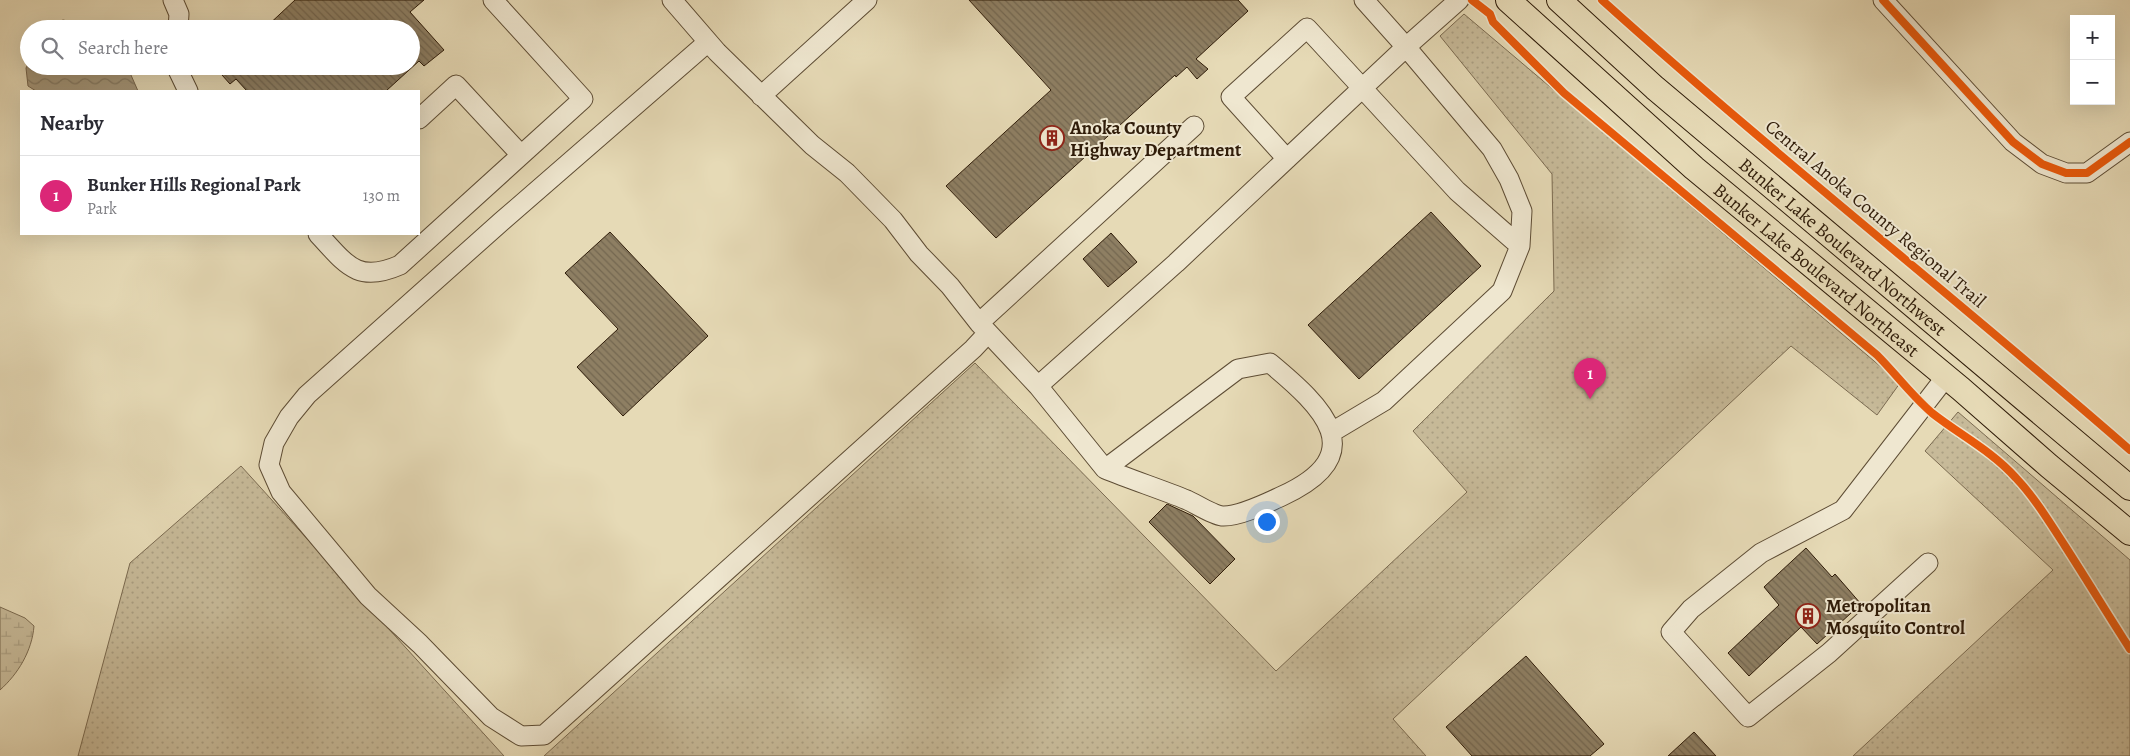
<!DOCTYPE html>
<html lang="en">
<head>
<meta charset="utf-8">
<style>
	:root { --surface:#fff; --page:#f7f7f7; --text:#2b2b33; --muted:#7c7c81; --line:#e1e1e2; --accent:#db2777 }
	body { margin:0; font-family:Alegreya,serif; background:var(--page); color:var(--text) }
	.controls { position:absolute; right:15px; top:15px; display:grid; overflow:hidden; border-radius:0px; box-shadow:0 5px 20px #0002 }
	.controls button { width:45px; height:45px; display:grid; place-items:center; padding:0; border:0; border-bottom:1px solid var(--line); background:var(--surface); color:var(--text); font:25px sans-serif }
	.you { position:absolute; left:1266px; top:521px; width:18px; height:18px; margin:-12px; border:4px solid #fff; border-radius:50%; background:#1a73e8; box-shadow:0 0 0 8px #1a73e833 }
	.badge { display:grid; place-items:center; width:32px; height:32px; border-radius:50%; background:var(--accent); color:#fff; font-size:16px; font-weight:700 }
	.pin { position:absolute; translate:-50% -41px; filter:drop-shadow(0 1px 2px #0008) }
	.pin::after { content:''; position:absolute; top:26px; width:18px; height:15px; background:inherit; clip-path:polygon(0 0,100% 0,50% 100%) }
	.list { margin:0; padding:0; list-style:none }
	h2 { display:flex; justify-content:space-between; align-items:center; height:65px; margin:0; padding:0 20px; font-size:21px }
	h2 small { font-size:16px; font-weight:400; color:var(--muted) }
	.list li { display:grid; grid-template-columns:32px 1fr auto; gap:15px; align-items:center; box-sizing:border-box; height:80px; padding:0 20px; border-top:1px solid var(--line) }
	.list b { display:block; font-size:19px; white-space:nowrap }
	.list p { margin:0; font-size:16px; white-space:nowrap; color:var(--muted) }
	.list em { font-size:16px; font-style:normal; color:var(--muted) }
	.icon { flex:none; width:28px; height:28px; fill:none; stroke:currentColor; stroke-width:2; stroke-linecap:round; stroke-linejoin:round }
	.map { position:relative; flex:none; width:2130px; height:756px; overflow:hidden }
	.search { position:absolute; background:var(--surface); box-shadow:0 5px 20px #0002; left:20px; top:20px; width:400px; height:55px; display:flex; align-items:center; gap:12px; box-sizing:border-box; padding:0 18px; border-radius:28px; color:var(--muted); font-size:19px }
	.panel { position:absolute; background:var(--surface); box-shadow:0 5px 20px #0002; left:20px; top:90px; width:400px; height:145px; border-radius:0px }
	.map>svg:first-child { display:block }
	.wetland { fill:url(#wetland-marsh); stroke:#7b6b51 }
	.park { fill:url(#park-dots); stroke:#7b6b51 }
	.water { fill:url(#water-waves); stroke:#78674d }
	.building { fill:url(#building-back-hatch); stroke:#2f1c09 }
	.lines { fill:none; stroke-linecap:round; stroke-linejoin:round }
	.minor-casing { stroke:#5d4c34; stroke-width:21 }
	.major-casing { stroke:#2f1c09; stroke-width:26 }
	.minor { stroke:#efe7d0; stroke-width:19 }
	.major { stroke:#e6dab6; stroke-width:24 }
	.cycleway-casing { stroke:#efe7d0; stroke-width:11 }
	.cycleway { stroke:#e8590c; stroke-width:8 }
	.labels { text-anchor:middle; stroke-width:4; stroke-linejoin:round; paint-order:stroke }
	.poi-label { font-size:19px; font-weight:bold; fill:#2f1c09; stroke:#efe7d0; text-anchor:start }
	.street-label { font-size:19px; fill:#2f1c09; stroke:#efe7d0 }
</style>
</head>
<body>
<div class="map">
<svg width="2130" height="756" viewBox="0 0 2130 756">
	<defs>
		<pattern id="wetland-marsh" width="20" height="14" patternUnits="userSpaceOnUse" patternTransform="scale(1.25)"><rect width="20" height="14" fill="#c7ba99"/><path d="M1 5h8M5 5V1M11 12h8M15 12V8" fill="none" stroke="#ab9f82"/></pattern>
		<pattern id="park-dots" width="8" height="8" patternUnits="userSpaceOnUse" patternTransform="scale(1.25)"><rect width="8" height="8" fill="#c7ba99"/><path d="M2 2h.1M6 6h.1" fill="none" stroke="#ab9f82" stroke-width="1.8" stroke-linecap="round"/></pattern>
		<pattern id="water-waves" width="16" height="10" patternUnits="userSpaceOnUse" patternTransform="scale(1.25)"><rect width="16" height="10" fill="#a8997b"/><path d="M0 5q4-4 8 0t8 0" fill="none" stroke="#897c63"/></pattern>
		<pattern id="building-back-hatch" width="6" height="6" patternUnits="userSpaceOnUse" patternTransform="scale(1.25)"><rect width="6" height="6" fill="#8e7f63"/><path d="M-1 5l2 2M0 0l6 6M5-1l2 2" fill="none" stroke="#746750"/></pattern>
	</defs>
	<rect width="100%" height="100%" fill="#e6dab6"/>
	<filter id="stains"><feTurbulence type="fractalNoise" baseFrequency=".004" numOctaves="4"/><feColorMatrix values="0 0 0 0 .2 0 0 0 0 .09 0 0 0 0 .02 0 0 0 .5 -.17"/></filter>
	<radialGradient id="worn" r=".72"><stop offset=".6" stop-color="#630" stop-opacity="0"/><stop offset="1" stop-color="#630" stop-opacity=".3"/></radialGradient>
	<path class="wetland" d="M 0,607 L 25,618 L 34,626 C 32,651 18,674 0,690 Z"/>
	<path class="park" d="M 1464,14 L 1900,383 L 1877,415 L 1791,346 L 1393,719 L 1426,756 L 544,756 L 975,363 L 1276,671 L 1467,492 L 1413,431 L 1554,291 L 1552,174 L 1440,36 Z
		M 1958,412 L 2130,560 L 2130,756 L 1853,756 L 2053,570 L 1925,451 Z
		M 241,466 L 504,756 L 78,756 L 130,563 Z"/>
	<path class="water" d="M 63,20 L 103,29 L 47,29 L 49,26 Z
		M 29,62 L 29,66 L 127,66 L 138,91 L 36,91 L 28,86 L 26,68 Z"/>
	<path class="building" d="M 295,0 L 424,0 L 410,12 L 444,50 L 424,66 L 419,61 L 386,91 L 247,91 L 236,79 L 230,84 L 214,66 L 411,66 L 411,29 L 264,29 Z
		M 969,0 L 1238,0 L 1248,11 L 1196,59 L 1208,69 L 1197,79 L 1187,67 L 1176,77 L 1175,75 L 996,238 L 946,186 L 1051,90 Z
		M 1431,212 L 1481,266 L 1359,379 L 1308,325 Z
		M 610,232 L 708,336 L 623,416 L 577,367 L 618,329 L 565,273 Z
		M 1111,233 L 1137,262 L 1108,287 L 1083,259 Z
		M 1167,504 L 1193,516 L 1235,559 L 1210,584 L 1149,522 Z
		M 1806,548 L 1832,577 L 1835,574 L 1861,604 L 1817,644 L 1801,627 L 1749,676 L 1728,653 L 1779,605 L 1764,587 Z
		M 1526,656 L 1604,744 L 1590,756 L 1472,756 L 1446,727 Z
		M 1694,732 L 1716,756 L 1668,756 Z"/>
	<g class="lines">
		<defs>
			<path id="minor" d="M 173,0 L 179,14 L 178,29
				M 672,0 L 717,52 L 812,145 L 847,173 L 893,220 L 919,254 L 950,286 L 979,323 L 1038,386 L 1105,469
				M 1364,0 L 1406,47 L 1459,0
				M 1883,0 L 2013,142 L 2042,164 L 2066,173 L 2087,173 L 2130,142
				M 708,42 L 502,221 L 307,395 L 289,417 L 274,443 L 269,465 L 281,492 L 368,596 L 420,644 L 491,717 L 521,736 L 544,735 L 973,349 L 988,333
				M 176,66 L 188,91
				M 761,96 L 867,0
				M 419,119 L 456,85 L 521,155
				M 1287,159 L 1231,97 L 1307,28 L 1457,191 L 1520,246
				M 318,234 C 346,264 357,284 400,265 L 583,99 L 493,0
				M 979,323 L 1194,126
				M 1270,363 C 1323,407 1373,454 1282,496 C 1267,503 1239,517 1222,516 C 1213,515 1196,504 1187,500 C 1160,489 1132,480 1105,469 L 1238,369 Z
				M 1038,386 L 1176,263 L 1406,47 L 1492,149 L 1509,179 L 1522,211 L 1520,246 L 1502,291 L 1384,401 L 1332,432
				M 1928,563 L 1829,653 L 1748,717 L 1671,632 L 1691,609 L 1761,553 L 1843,510 L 1945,378"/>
			<g id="major">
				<path id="s1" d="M 1508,0 L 1694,168 L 1961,389 L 2049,466 L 2130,533"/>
				<path id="s2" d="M 1559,0 L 1655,88 L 2130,488"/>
			</g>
		</defs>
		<use href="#minor" class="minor-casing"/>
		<use href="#major" class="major-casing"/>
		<use href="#minor" class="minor"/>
		<use href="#major" class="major"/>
		<defs>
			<path id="cycleway" d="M 1472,0 L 1490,14 L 1493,22 L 1564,93 L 1877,355 C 1896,374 1911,395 1932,413 C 1960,435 1992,451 2016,478 C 2035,498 2050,523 2065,546 C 2087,580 2108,615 2130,649
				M 1602,0 C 1774,155 1956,298 2130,450
				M 1883,0 L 2013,142 L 2042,164 L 2066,173 L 2087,173 L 2130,142"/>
		</defs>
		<use href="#cycleway" class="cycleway-casing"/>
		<use href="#cycleway" class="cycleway"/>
	</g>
	<defs>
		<symbol id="building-ring" viewBox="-11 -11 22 22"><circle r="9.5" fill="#efe7d0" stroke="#8f2418" stroke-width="1.5"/><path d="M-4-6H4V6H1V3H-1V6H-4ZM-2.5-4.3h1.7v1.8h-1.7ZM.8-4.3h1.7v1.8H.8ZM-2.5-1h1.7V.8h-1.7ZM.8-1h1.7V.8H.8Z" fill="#8f2418"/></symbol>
	</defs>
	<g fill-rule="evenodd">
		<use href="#building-ring" x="1038" y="124" width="28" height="28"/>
		<use href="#building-ring" x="1794" y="602" width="28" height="28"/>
	</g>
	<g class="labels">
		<g class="poi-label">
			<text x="1070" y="134">Anoka County<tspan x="1070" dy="22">Highway Department</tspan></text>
			<text x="1826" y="612">Metropolitan<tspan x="1826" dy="22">Mosquito Control</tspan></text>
		</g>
		<g class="street-label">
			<text transform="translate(1876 213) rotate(40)" y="7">Central Anoka County Regional Trail</text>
			<text dy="7" stroke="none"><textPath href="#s2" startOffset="376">Bunker Lake Boulevard Northwest</textPath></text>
			<text dy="7" stroke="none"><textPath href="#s1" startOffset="410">Bunker Lake Boulevard Northeast</textPath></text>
		</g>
	</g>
	<rect width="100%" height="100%" filter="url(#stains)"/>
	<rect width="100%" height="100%" fill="url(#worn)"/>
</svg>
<div class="controls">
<button>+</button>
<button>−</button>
</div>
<div class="you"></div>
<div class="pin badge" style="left:1590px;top:399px">1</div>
<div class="search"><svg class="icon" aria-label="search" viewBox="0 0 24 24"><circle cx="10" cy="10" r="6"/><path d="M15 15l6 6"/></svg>Search here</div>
<section class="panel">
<h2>Nearby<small></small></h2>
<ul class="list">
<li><span class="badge">1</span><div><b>Bunker Hills Regional Park</b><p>Park</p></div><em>130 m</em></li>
</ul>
</section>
</div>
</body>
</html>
